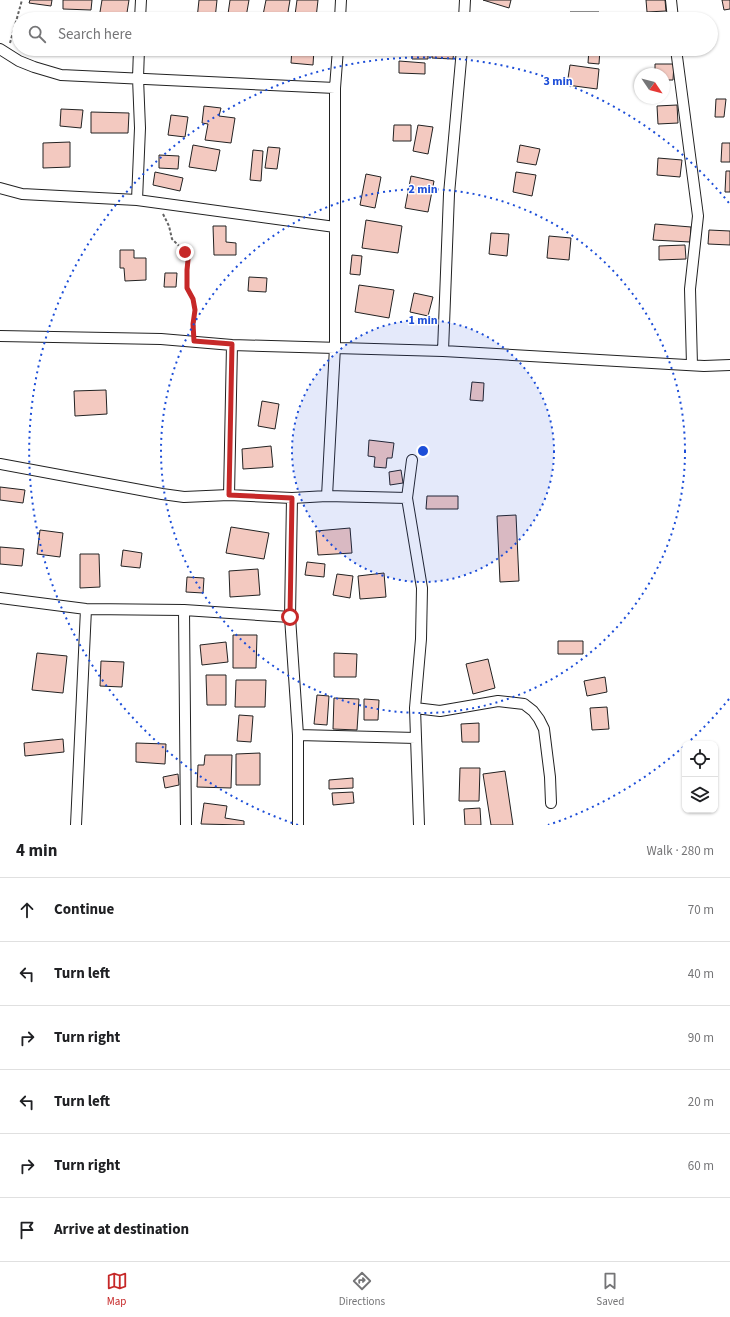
<!DOCTYPE html>
<html lang="en">
<head>
<meta charset="utf-8">
<style>
	:root { --surface:#fff; --page:#f2f2f2; --text:#202124; --muted:#757577; --line:#e0e0e0; --accent:#c62828 }
	body { margin:0; font-family:"Source Sans 3",sans-serif; background:var(--page); color:var(--text) }
	.controls { position:absolute; right:12px; bottom:12px; display:grid; overflow:hidden; border-radius:8px; box-shadow:0 1px 3px #0004 }
	.controls button { width:36px; height:36px; display:grid; place-items:center; padding:0; border:0; border-bottom:1px solid var(--line); background:var(--surface); color:var(--text); font:20px sans-serif }
	.compass { position:absolute; left:634px; top:68px; width:36px; height:36px; border-radius:50%; background:var(--surface); box-shadow:0 1px 3px #0004; rotate:125deg }
	.stop { position:absolute; width:12px; height:12px; margin:-9px; border:3px solid #c62828; border-radius:50%; background:#fff }
	.stop.end { background:#c62828; border-color:#fff; box-shadow:0 1px 4px #0008 }
	.list { margin:0; padding:0; list-style:none }
	h2 { display:flex; justify-content:space-between; align-items:center; height:52px; margin:0; padding:0 16px; font-size:17px }
	h2 small { font-size:13px; font-weight:400; color:var(--muted) }
	.list li { display:grid; grid-template-columns:26px 1fr auto; gap:12px; align-items:center; box-sizing:border-box; height:64px; padding:0 16px; border-top:1px solid var(--line) }
	.list b { display:block; font-size:15px; white-space:nowrap }
	.list em { font-size:13px; font-style:normal; color:var(--muted) }
	.icon { flex:none; width:22px; height:22px; fill:none; stroke:currentColor; stroke-width:2; stroke-linecap:round; stroke-linejoin:round }
	.map { position:relative; flex:none; width:730px; height:825px; overflow:hidden }
	.search { position:absolute; background:var(--surface); box-shadow:0 1px 3px #0004; left:12px; right:12px; top:12px; height:44px; display:flex; align-items:center; gap:10px; box-sizing:border-box; padding:0 14px; border-radius:22px; color:var(--muted); font-size:15px }
	.sheet { height:436px; background:var(--surface) }
	nav { display:flex; justify-content:space-around; align-items:center; box-sizing:border-box; height:56px; border-top:1px solid var(--line); background:var(--surface); font-size:11px; color:var(--muted) }
	nav a { display:grid; justify-items:center; gap:2px }
	nav .on { color:var(--accent) }
	.map>svg:first-child { display:block }
	.building { fill:#f3c9c0; stroke:#222 }
	.lines { fill:none; stroke-linecap:round; stroke-linejoin:round }
	.minor-casing { stroke:#222; stroke-width:12 }
	.path { stroke:#646464; stroke-width:2; stroke-dasharray:3 2; stroke-linecap:butt }
	.minor { stroke:#fff; stroke-width:10 }
	.route { stroke:#c62828; stroke-width:5 }
	.ring { fill:none; stroke:#1d4ed8; stroke-width:2; stroke-dasharray:2 4 }
	.centre { fill:#1d4ed8; stroke:#fff; stroke-width:2 }
	.ring-label { font-size:12px; text-anchor:middle; font-weight:bold; fill:#1d4ed8; stroke:#fff; stroke-width:3; stroke-linejoin:round; paint-order:stroke }
</style>
</head>
<body>
<div class="map">
<svg width="730" height="825" viewBox="0 0 730 825">
	<rect width="100%" height="100%" fill="#fff"/>
	<path class="building" d="M 30,0 L 52,0 L 51,6 L 29,3 Z
		M 63,0 L 92,0 L 91,10 L 63,9 Z
		M 102,0 L 129,0 L 126,19 L 99,18 Z
		M 199,0 L 217,0 L 215,19 L 197,19 Z
		M 230,0 L 249,0 L 246,17 L 228,14 Z
		M 266,0 L 290,0 L 287,18 L 263,15 Z
		M 297,0 L 318,0 L 316,18 L 295,15 Z
		M 483,0 L 511,0 L 509,8 Z
		M 646,0 L 665,0 L 666,11 L 647,12 Z
		M 722,0 L 730,0 L 730,9 L 724,10 Z
		M 570,12 L 599,12 L 599,19 L 570,19 Z
		M 411,13 L 412,19 L 379,19 L 379,15 Z
		M 61,49 L 86,49 L 85,53 Z
		M 292,49 L 314,49 L 313,65 L 291,63 Z
		M 412,49 L 428,49 L 428,59 L 412,59 Z
		M 432,49 L 454,49 L 453,59 L 432,58 Z
		M 589,49 L 600,49 L 599,64 L 588,63 Z
		M 399,61 L 425,63 L 425,74 L 399,73 Z
		M 655,64 L 674,64 L 673,80 L 664,80 L 664,74 L 655,74 Z
		M 570,65 L 599,69 L 597,89 L 567,85 Z
		M 716,99 L 726,99 L 724,117 L 715,117 Z
		M 677,105 L 678,123 L 658,124 L 657,106 Z
		M 204,106 L 221,108 L 219,116 L 235,118 L 231,143 L 205,140 L 208,124 L 202,123 Z
		M 61,109 L 83,110 L 81,128 L 60,126 Z
		M 91,112 L 129,113 L 128,133 L 91,133 Z
		M 171,115 L 188,117 L 185,137 L 168,135 Z
		M 394,125 L 411,125 L 411,141 L 393,141 Z
		M 418,125 L 433,127 L 428,154 L 413,151 Z
		M 70,142 L 70,167 L 43,168 L 43,143 Z
		M 722,143 L 730,143 L 730,162 L 721,162 Z
		M 193,145 L 220,150 L 216,171 L 189,167 Z
		M 520,145 L 540,149 L 536,165 L 517,162 Z
		M 268,147 L 280,148 L 277,169 L 265,168 Z
		M 253,150 L 263,151 L 261,181 L 250,180 Z
		M 159,155 L 179,156 L 178,169 L 159,168 Z
		M 658,158 L 682,160 L 680,177 L 657,175 Z
		M 726,171 L 730,171 L 730,192 L 725,192 Z
		M 155,172 L 183,178 L 180,191 L 153,185 Z
		M 516,172 L 536,175 L 532,196 L 513,192 Z
		M 366,174 L 381,177 L 375,208 L 360,205 Z
		M 411,176 L 434,181 L 428,212 L 405,208 Z
		M 366,220 L 402,226 L 398,253 L 362,248 Z
		M 655,224 L 691,227 L 690,242 L 653,240 Z
		M 213,226 L 226,226 L 226,242 L 236,243 L 236,255 L 214,255 Z
		M 709,230 L 730,231 L 730,245 L 708,244 Z
		M 491,233 L 509,234 L 507,256 L 489,254 Z
		M 549,236 L 571,238 L 569,260 L 547,258 Z
		M 685,245 L 686,259 L 659,260 L 659,246 Z
		M 120,250 L 134,250 L 134,258 L 146,258 L 146,280 L 125,281 L 124,268 L 120,268 Z
		M 352,255 L 362,256 L 360,275 L 350,274 Z
		M 165,273 L 177,273 L 176,287 L 164,287 Z
		M 249,277 L 267,278 L 266,292 L 248,291 Z
		M 359,285 L 394,290 L 389,318 L 355,312 Z
		M 414,293 L 433,297 L 428,316 L 410,312 Z
		M 472,382 L 484,383 L 483,401 L 470,400 Z
		M 106,390 L 107,414 L 75,416 L 74,391 Z
		M 262,401 L 279,404 L 275,429 L 258,426 Z
		M 369,440 L 394,443 L 392,458 L 387,458 L 386,468 L 374,467 L 375,457 L 368,456 Z
		M 271,446 L 273,467 L 243,469 L 242,449 Z
		M 401,470 L 403,483 L 390,485 L 389,472 Z
		M 0,487 L 25,490 L 23,503 L 0,500 Z
		M 427,496 L 458,496 L 458,509 L 426,509 Z
		M 516,515 L 519,581 L 500,582 L 497,516 Z
		M 231,527 L 269,533 L 264,559 L 226,553 Z
		M 350,528 L 352,553 L 318,555 L 316,531 Z
		M 40,530 L 63,533 L 60,557 L 37,554 Z
		M 0,547 L 24,549 L 22,566 L 0,564 Z
		M 123,550 L 142,553 L 140,568 L 121,566 Z
		M 80,554 L 99,554 L 100,587 L 80,588 Z
		M 307,562 L 325,564 L 324,577 L 305,575 Z
		M 258,569 L 260,595 L 230,597 L 229,571 Z
		M 384,573 L 386,597 L 360,599 L 358,576 Z
		M 337,574 L 353,576 L 350,598 L 333,595 Z
		M 187,577 L 204,578 L 203,593 L 186,592 Z
		M 233,635 L 257,635 L 256,668 L 233,668 Z
		M 558,641 L 583,641 L 583,654 L 558,654 Z
		M 226,642 L 228,662 L 202,665 L 200,645 Z
		M 37,653 L 67,656 L 63,693 L 32,690 Z
		M 334,653 L 357,654 L 356,677 L 334,677 Z
		M 488,659 L 495,688 L 473,694 L 466,664 Z
		M 101,661 L 124,662 L 122,687 L 100,686 Z
		M 206,675 L 226,675 L 226,705 L 207,705 Z
		M 605,677 L 607,692 L 587,696 L 584,681 Z
		M 236,680 L 266,680 L 265,707 L 235,707 Z
		M 317,695 L 329,696 L 327,725 L 314,724 Z
		M 334,698 L 359,699 L 357,730 L 333,729 Z
		M 364,699 L 379,700 L 378,720 L 364,720 Z
		M 607,707 L 609,729 L 592,730 L 590,708 Z
		M 239,715 L 253,716 L 251,742 L 237,741 Z
		M 479,723 L 479,742 L 462,742 L 461,724 Z
		M 63,739 L 64,752 L 25,756 L 24,743 Z
		M 136,743 L 166,744 L 165,764 L 136,762 Z
		M 260,753 L 260,785 L 236,785 L 236,754 Z
		M 205,755 L 232,755 L 231,788 L 197,787 L 198,765 L 204,765 Z
		M 460,768 L 480,768 L 479,801 L 459,801 Z
		M 505,771 L 513,825 L 491,825 L 483,774 Z
		M 178,774 L 179,785 L 165,788 L 163,777 Z
		M 353,778 L 353,788 L 329,789 L 329,780 Z
		M 353,792 L 354,803 L 333,805 L 332,793 Z
		M 204,803 L 227,806 L 225,818 L 244,821 L 244,825 L 201,824 Z
		M 480,808 L 481,825 L 465,825 L 464,809 Z"/>
	<g class="lines">
		<defs>
			<path id="minor" d="M 671,0 L 673,19
				M 140,19 L 141,0
				M 340,19 L 341,0
				M 464,19 L 465,0
				M 0,49 L 19,61 L 34,67 L 61,75 L 335,88
				M 676,49 L 698,216 L 690,289 L 692,365
				M 0,188 L 22,194 L 137,200 L 335,227
				M 137,200 L 140,128 L 138,78 L 139,49
				M 0,336 L 161,339 L 232,345 L 443,351 L 704,366 L 730,365
				M 443,351 L 449,194 L 462,49
				M 412,460 L 407,498 L 422,588 L 421,639 L 415,708 L 419,825
				M 0,464 L 162,494 L 184,497 L 229,495 L 292,498 L 327,496 L 407,498
				M 229,495 L 232,345
				M 327,496 L 335,347 L 335,88 L 338,49
				M 292,498 L 290,617 L 298,735 L 298,825
				M 0,598 L 86,609 L 184,610 L 290,617
				M 184,610 L 186,825
				M 415,708 L 440,711 L 498,701 L 524,704 L 533,711 L 539,719 L 544,729 L 550,777 L 551,803
				M 298,735 L 416,738
				M 76,825 L 86,609"/>
		</defs>
		<use href="#minor" class="minor-casing"/>
		<path class="path" d="M 10,43 L 22,0
			M 163,214 L 169,226 L 172,239 L 185,252 L 188,260 L 187,270 L 187,287 L 193,299 L 195,310 L 194,332"/>
		<use href="#minor" class="minor"/>
	</g>
	<g class="lines">
		<path class="route" d="M 185,252 L 188,260 L 187,270 L 187,288 L 193,299 L 195,310 L 193,324 L 194,341 L 232,344 L 229,495 L 292,498 L 290,617"/>
	</g>
	<circle cx="423" cy="451" r="131" fill="#1d4ed8" fill-opacity=".12"/>
	<g class="ring">
		<circle cx="423" cy="451" r="131"/>
		<circle cx="423" cy="451" r="262"/>
		<path d="M729 699A394 394 0 0 1 548 825M298 825A394 394 0 1 1 729 203"/>
	</g>
	<circle cx="423" cy="451" r="6" class="centre"/>
	<g class="ring-label">
		<text x="558" y="85">3 min</text>
		<text x="423" y="193">2 min</text>
		<text x="423" y="324">1 min</text>
	</g>
</svg>
<div class="controls">
<button><svg class="icon" aria-label="locate" viewBox="0 0 24 24"><circle cx="12" cy="12" r="6"/><path d="M12 2v4M12 18v4M2 12h4M18 12h4"/></svg></button>
<button><svg class="icon" aria-label="layers" viewBox="0 0 24 24"><path d="M12 4l9 5-9 5-9-5zM3 14l9 5 9-5"/></svg></button>
</div>
<svg class="compass" viewBox="-18 -18 36 36"><path d="M0-13l5 13h-10z" fill="#e53935"/><path d="M0 13l5-13h-10z" fill="#757577"/></svg>
<div class="stop" style="left:290px;top:617px"></div>
<div class="stop end" style="left:185px;top:252px"></div>
<div class="search"><svg class="icon" aria-label="search" viewBox="0 0 24 24"><circle cx="10" cy="10" r="6"/><path d="M15 15l6 6"/></svg>Search here</div>
</div>
<section class="sheet">
<h2>4 min<small>Walk · 280 m</small></h2>
<ul class="list">
<li><svg class="icon" aria-label="ahead" viewBox="0 0 24 24"><path d="M12 20V5M6 11l6-6 6 6"/></svg><div><b>Continue</b></div><em>70 m</em></li>
<li><svg class="icon" aria-label="left" viewBox="0 0 24 24"><path d="M17 20v-9H6M10 6l-5 5 5 5"/></svg><div><b>Turn left</b></div><em>40 m</em></li>
<li><svg class="icon" aria-label="right" viewBox="0 0 24 24"><path d="M7 20v-9h11M14 6l5 5-5 5"/></svg><div><b>Turn right</b></div><em>90 m</em></li>
<li><svg class="icon" aria-label="left" viewBox="0 0 24 24"><path d="M17 20v-9H6M10 6l-5 5 5 5"/></svg><div><b>Turn left</b></div><em>20 m</em></li>
<li><svg class="icon" aria-label="right" viewBox="0 0 24 24"><path d="M7 20v-9h11M14 6l5 5-5 5"/></svg><div><b>Turn right</b></div><em>60 m</em></li>
<li><svg class="icon" aria-label="arrive" viewBox="0 0 24 24"><path d="M6 21V4h12l-3 4 3 4H6"/></svg><div><b>Arrive at destination</b></div></li>
</ul>
</section>
<nav>
<a class="on"><svg class="icon" aria-label="map" viewBox="0 0 24 24"><path d="M3 6l6-2 6 2 6-2v14l-6 2-6-2-6 2zM9 4v14M15 6v14"/></svg>Map</a>
<a><svg class="icon" aria-label="directions" viewBox="0 0 24 24"><path d="M12 3l9 9-9 9-9-9zM9 14v-3h6M13 9l2 2-2 2"/></svg>Directions</a>
<a><svg class="icon" aria-label="saved" viewBox="0 0 24 24"><path d="M7 4h10v16l-5-4-5 4z"/></svg>Saved</a>
</nav>
</body>
</html>
